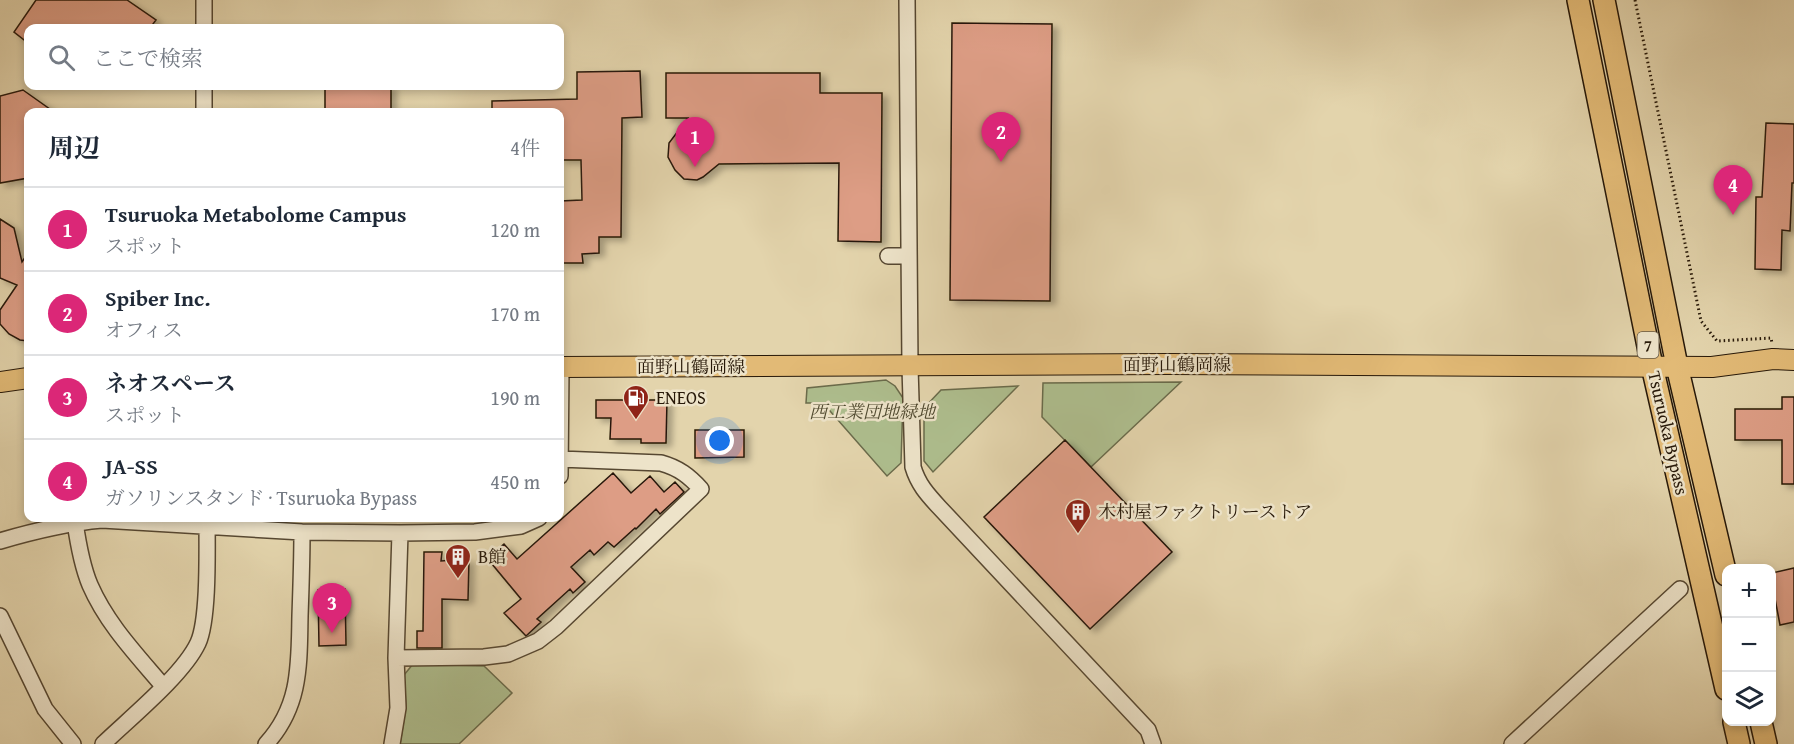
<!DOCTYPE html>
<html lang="ja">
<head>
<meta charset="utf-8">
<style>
	:root { --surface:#fff; --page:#f2f2f3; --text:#1f2937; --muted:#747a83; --line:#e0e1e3; --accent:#db2777 }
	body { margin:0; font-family:"Gentium Book Plus","Noto Serif JP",serif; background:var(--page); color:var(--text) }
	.controls { position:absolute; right:18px; bottom:18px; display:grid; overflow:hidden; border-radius:12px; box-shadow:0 3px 9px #0003 }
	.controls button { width:54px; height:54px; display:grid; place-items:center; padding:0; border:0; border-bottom:2px solid var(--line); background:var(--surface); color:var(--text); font:30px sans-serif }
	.you { position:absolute; left:720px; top:441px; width:21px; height:21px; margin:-15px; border:4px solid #fff; border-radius:50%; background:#1a73e8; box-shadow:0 0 0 9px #1a73e833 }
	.badge { display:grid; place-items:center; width:39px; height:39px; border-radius:50%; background:var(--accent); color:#fff; font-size:20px; font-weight:700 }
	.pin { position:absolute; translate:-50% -50px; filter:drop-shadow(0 2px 3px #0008) }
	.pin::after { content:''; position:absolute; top:32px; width:21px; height:18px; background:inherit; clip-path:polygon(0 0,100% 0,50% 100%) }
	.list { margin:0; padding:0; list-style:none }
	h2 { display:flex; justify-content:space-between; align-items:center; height:78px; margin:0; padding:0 24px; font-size:26px }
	h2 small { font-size:20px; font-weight:400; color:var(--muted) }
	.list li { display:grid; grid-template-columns:39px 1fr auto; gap:18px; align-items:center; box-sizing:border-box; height:84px; padding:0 24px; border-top:2px solid var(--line) }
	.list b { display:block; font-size:22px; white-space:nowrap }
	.list p { margin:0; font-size:20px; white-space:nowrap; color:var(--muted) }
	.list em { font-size:20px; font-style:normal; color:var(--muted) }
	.icon { flex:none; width:33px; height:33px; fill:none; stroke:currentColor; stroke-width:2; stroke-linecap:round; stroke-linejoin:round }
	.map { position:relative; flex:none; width:1794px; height:744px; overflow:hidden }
	.search { position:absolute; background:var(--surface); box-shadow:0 3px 9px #0003; left:24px; top:24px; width:540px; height:66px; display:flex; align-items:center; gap:15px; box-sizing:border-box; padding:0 21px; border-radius:12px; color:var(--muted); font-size:22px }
	.panel { position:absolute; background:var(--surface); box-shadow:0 3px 9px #0003; left:24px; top:108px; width:540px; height:414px; border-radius:12px }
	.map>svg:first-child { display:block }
	.green { fill:#aebe8e; stroke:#6a6b4b; stroke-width:1.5 }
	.building { fill:#dd9d85; stroke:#271808; stroke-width:1.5; filter:url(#shadow) }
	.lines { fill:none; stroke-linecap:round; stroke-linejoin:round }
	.minor-casing { stroke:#564731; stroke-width:18 }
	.major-casing { stroke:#271808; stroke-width:22 }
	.highway-casing { stroke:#271808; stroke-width:24 }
	.path { stroke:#271808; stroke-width:3; stroke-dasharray:1.5 3; stroke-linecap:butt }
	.minor { stroke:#ede3c9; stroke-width:15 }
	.major { stroke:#e2ba76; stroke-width:20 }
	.highway { stroke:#e2ba76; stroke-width:21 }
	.labels { text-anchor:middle; stroke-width:5; stroke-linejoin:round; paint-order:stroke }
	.shield { fill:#ede3c9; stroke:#625542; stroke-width:1.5 }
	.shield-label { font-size:16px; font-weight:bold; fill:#271808 }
	.street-label { font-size:18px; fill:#271808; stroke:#ede3c9 }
	.poi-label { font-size:18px; fill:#271808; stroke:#ede3c9; text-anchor:start }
	.park-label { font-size:18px; font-style:italic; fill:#504a30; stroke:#ede3c9 }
</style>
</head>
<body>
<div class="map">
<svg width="1794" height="744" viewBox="0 0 1794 744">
	<defs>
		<filter id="shadow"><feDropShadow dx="5.5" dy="3.5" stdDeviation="3" flood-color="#0004"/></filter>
	</defs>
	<rect width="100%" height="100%" fill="#e3d4ac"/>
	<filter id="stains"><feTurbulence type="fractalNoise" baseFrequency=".00333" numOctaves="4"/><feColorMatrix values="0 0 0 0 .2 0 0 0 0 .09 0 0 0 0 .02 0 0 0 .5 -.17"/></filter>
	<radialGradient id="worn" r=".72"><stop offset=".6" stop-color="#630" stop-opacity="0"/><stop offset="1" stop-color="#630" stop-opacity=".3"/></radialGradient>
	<path class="green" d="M 886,380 L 895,386 L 903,398 L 901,463 L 887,476 L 823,403 L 806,403 L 807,388 Z
		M 1181,382 L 1091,467 L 1042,417 L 1043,383 Z
		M 1018,386 L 933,472 L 924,461 L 924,408 L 941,390 Z
		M 413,664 L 484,666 L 512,693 L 459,744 L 400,744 L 406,707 L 404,675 Z"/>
	<path class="building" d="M 36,0 L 127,0 L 156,20 L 150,28 L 28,28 L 28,43 L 14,32 Z
		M 952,23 L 1052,24 L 1050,301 L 950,300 Z
		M 640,71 L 642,117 L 622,118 L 621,237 L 599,237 L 599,253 L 582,254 L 583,263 L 560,263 L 560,201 L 582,200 L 581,160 L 560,160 L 560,112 L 492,112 L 492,101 L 577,99 L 577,72 Z
		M 666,73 L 820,73 L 820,93 L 882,93 L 881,242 L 838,241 L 839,163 L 719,164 L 703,177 L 697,180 L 684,179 L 675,170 L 668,157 L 669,143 L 688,118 L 666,118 Z
		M 325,86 L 391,86 L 391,112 L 325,112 Z
		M 23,90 L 54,112 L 28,112 L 28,178 L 0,183 L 0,96 Z
		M 1766,123 L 1794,124 L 1794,183 L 1792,183 L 1790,231 L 1782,230 L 1781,270 L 1755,269 L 1756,197 L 1762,197 Z
		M 0,219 L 14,228 L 22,262 L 28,253 L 28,341 L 20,340 L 9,334 L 0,324 L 0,310 L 17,285 L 0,278 Z
		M 1782,397 L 1794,397 L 1794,484 L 1782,484 L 1782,440 L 1735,440 L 1735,409 L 1782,409 Z
		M 596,400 L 667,400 L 666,443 L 641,443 L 641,439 L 610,439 L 611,418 L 596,418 Z
		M 695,430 L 744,430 L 744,457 L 695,458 Z
		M 1065,440 L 1172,552 L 1090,629 L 984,517 Z
		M 613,473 L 631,493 L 650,476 L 664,492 L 675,482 L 684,492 L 660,514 L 656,509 L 636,529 L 635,528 L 614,547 L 608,542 L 594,555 L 590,550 L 571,567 L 585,582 L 573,593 L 570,589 L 537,619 L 541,622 L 526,636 L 504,613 L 521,599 L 487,558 L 504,544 L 517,559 Z
		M 424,552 L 442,552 L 441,561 L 469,559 L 468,600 L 442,599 L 442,648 L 417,648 L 417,631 L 423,631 Z
		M 1794,568 L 1794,622 L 1780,625 L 1772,583 L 1772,573 Z
		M 345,589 L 346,645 L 319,646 L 318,590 Z"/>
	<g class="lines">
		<defs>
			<path id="minor" d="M 204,0 L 204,28
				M 907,0 L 910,367 L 913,467 C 918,484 927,494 939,507 L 1148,730 L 1153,744
				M 204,86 L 204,112
				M 888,256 L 909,256
				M 560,476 L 561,367
				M 75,522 C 78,543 82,566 90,585 C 107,624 136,654 163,686
				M 0,541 C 34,531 67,523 102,520 L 302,532 L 400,533 L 475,532 L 521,526 L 539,518
				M 0,616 L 45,709 L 73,744
				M 396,658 L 484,657 L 508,654 L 538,641 L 556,627 L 701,489 C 689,476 679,468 661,463 L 560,459
				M 103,744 C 130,718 183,675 198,643 C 209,619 207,548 207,519
				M 266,744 C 301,706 299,664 300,616 C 301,588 302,560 302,532
				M 392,744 L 398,708 L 396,658 L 400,533
				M 1512,744 L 1680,589"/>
			<path id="major" d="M 560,367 L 1169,364 L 1712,367 L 1773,359 L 1794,360
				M 0,382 L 28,378"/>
			<path id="highway" d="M 1578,0 L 1652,366 L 1726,689
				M 1604,0 L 1677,366 L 1726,575
				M 1734,722 L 1739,744
				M 1761,722 L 1766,744"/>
		</defs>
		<use href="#minor" class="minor-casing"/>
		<use href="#major" class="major-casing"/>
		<use href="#highway" class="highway-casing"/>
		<path class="path" d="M 1635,0 L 1701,321 L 1717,341 L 1771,338 L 1772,343"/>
		<use href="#minor" class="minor"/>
		<use href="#major" class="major"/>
		<use href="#highway" class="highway"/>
	</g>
	<defs>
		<symbol id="fuel-pin" viewBox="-11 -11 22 30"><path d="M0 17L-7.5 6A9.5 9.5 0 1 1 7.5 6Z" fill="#8f2418" stroke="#ede3c9"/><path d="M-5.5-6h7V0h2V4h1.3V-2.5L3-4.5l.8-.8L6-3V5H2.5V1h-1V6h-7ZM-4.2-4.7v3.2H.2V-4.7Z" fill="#fff"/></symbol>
		<symbol id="building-pin" viewBox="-11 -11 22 30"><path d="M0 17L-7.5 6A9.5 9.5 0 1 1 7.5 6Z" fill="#8f2418" stroke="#ede3c9"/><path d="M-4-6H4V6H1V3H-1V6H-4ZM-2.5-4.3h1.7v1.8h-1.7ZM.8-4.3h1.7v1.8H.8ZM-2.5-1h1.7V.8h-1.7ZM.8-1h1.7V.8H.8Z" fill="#fff"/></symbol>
	</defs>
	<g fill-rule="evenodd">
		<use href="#fuel-pin" x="621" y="383" width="30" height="40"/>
		<use href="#building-pin" x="1063" y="497" width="30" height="40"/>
		<use href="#building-pin" x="443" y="542" width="30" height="40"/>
	</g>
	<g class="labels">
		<rect class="shield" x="1637.5" y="332" width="21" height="26" rx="4.5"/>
		<g class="shield-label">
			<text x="1648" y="351">7</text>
		</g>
		<g class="street-label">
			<text x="1177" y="371">面野山鶴岡線</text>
			<text x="691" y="373">面野山鶴岡線</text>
			<text transform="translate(1668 433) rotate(77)" y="6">Tsuruoka Bypass</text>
		</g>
		<g class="poi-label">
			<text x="656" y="404">ENEOS</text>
			<text x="1098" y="518">木村屋ファクトリーストア</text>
			<text x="478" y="563">B館</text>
		</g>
		<g class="park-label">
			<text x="872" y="418">西工業団地緑地</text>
		</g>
	</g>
	<rect width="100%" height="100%" filter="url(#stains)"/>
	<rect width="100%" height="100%" fill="url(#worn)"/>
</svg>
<div class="controls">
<button>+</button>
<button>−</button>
<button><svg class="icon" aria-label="layers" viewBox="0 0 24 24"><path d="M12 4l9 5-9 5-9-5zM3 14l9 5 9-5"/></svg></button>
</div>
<div class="you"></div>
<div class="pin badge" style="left:695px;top:167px">1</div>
<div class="pin badge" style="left:1001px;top:162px">2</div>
<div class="pin badge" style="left:332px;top:633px">3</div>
<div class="pin badge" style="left:1733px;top:215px">4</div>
<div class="search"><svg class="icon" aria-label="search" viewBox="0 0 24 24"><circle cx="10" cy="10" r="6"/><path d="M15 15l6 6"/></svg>ここで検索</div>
<section class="panel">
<h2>周辺<small>4件</small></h2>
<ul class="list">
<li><span class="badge">1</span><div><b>Tsuruoka Metabolome Campus</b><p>スポット</p></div><em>120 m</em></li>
<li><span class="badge">2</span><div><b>Spiber Inc.</b><p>オフィス</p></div><em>170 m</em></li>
<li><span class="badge">3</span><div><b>ネオスペース</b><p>スポット</p></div><em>190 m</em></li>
<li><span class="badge">4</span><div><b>JA-SS</b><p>ガソリンスタンド · Tsuruoka Bypass</p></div><em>450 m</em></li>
</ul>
</section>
</div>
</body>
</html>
